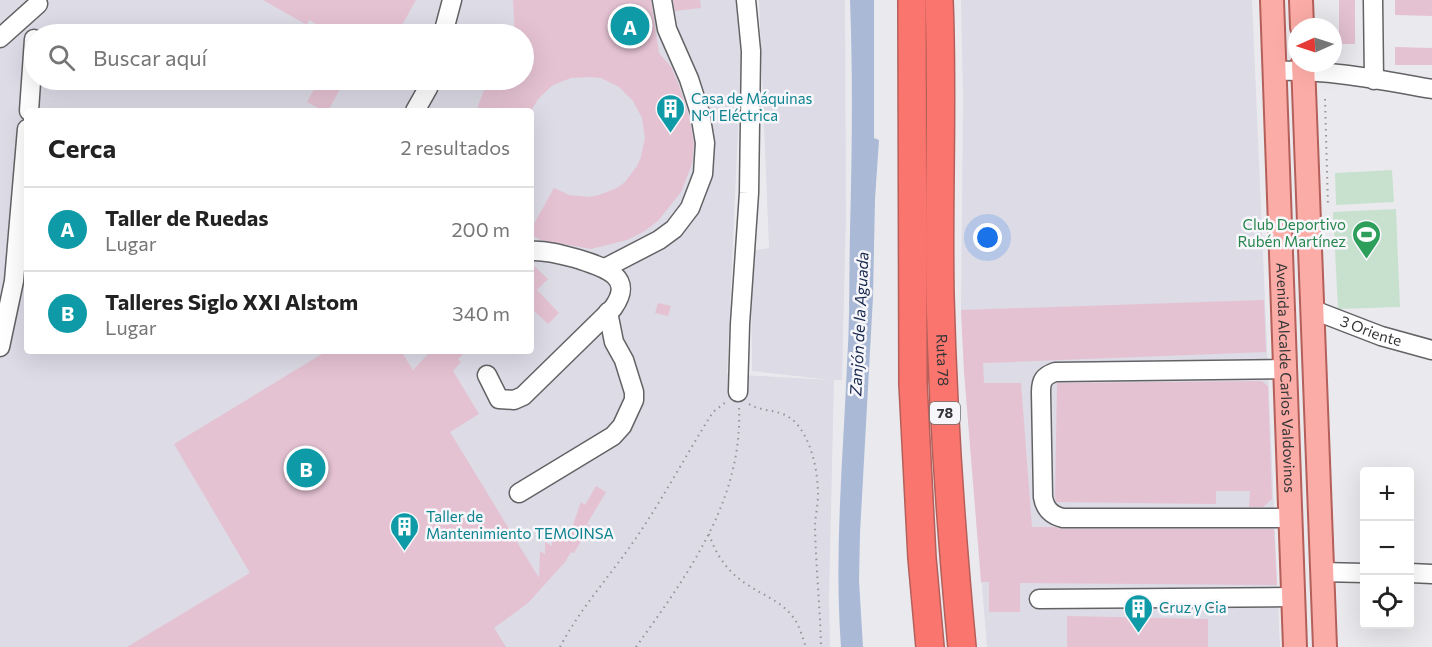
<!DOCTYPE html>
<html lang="es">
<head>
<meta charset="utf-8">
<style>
	:root { --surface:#fff; --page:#f2f2f2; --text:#222; --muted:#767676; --line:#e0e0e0; --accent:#1a73e8 }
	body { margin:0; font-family:Commissioner,sans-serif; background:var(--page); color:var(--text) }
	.controls { position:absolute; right:18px; bottom:18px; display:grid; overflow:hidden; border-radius:6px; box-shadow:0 6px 24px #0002 }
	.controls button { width:54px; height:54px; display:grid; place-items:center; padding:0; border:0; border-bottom:2px solid var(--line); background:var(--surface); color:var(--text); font:30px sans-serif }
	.compass { position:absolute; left:1288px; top:18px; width:54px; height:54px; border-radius:50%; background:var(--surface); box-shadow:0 6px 24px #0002; rotate:267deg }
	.you { position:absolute; left:988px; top:238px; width:21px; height:21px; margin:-15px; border:4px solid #fff; border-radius:50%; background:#1a73e8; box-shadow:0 0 0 9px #1a73e833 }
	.badge { display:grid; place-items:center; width:39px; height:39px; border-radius:50%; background:var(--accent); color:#fff; font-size:20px; font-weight:700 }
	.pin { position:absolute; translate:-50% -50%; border:3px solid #fff; box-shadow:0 2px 6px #0006 }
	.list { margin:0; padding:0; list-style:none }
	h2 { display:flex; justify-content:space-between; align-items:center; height:78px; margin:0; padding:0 24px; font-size:26px }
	h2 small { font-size:20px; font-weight:400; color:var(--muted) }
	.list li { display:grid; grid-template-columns:39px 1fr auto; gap:18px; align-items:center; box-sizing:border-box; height:84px; padding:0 24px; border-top:2px solid var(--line) }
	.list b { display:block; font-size:22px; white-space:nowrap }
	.list p { margin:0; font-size:20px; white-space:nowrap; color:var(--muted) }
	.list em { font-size:20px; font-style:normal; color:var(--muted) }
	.icon { flex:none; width:33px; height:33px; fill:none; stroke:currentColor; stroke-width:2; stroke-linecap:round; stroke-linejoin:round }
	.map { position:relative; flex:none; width:1432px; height:647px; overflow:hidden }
	.search { position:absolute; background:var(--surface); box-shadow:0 6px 24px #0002; left:24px; top:24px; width:510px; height:66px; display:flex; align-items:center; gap:15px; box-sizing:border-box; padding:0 21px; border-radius:33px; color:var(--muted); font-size:22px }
	.panel { position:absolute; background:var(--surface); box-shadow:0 6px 24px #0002; left:24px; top:108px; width:510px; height:246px; border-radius:6px }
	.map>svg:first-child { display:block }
	.built { fill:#dcdbe6; fill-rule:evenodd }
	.green { fill:#c8e1ce }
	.water { fill:#aab9d6 }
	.building { fill:#e5c2d2 }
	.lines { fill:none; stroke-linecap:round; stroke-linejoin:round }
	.minor-casing { stroke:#636366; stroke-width:21 }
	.major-casing { stroke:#b55f5a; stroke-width:26 }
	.highway-casing { stroke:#b55f5a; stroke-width:30 }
	.path { stroke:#959598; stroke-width:2; stroke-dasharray:1.5 4.5; stroke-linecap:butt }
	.minor { stroke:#fff; stroke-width:18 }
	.major { stroke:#fcaca7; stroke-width:22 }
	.highway { stroke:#fa756d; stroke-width:27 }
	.labels { text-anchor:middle; stroke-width:5; stroke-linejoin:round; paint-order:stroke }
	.shield { fill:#f7f7fb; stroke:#6f6f72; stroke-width:1.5 }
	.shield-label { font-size:14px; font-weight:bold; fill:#353537 }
	.culture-label { font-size:15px; fill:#0d838f; stroke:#f7f7fb; text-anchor:start }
	.leisure-label { font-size:15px; fill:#27864d; stroke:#f7f7fb; text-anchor:end }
	.street-label { font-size:15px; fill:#353537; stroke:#f7f7fb }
	.water-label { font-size:16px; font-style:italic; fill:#16274e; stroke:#f7f7fb }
</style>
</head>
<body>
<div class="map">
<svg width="1432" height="647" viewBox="0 0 1432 647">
	<rect width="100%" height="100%" fill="#eaeaee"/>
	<path class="built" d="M 0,0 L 739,0 L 742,42 L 727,374 L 831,380 L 752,371 L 751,251 L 769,248 L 759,0 L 845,0 L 846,216 L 842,380 L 834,380 L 829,597 L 830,647 L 0,647 ZM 34,34 L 524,34 L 524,80 L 34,80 ZM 27,111 L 531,111 L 531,351 L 27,351 Z
		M 961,0 L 1252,0 L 1280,647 L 987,647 L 964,371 L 961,310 L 963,98 Z"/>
	<path class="green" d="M 1392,170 L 1394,202 L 1336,205 L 1335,173 Z
		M 1396,209 L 1400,307 L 1338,309 L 1333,212 Z"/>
	<path class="water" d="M 850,0 L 874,0 L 874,138 L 879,140 L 875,199 L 873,297 L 860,533 L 859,581 L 863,647 L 841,647 C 834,553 843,459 847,365 C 850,321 849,277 850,232 C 852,155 853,78 850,0 Z"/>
	<path class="building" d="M 263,0 L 416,0 L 397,34 L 334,34 L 309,20 L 307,25 Z
		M 513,0 L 651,0 L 659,53 L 671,67 L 678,83 L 689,116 L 694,144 L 692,164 L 681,192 L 658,221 L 643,232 L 627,240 L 591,249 L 541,240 L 531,235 L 531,229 L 554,188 L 569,195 L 589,197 L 599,195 L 617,188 L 625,182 L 637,166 L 641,157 L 645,138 L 642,118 L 633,101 L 619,87 L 601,78 L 591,77 L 571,78 L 553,85 L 538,99 L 531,111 L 476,111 L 488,80 L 524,80 L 524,34 L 515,34 Z
		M 673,0 L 700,0 L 701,8 L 675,11 Z
		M 1339,0 L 1355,0 L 1355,44 L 1339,44 Z
		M 1395,0 L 1432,0 L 1432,16 L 1395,15 Z
		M 1395,47 L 1432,48 L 1432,65 L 1395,65 Z
		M 319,80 L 345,80 L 328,111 L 324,111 L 307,102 Z
		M 531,263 L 548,279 L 537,290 L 559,313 L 548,324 L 531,308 Z
		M 1264,300 L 1266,352 L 983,363 L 984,383 L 1021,383 L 1032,527 L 1054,527 L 1063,529 L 1274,529 L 1277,585 L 1020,583 L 1020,612 L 989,612 L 989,582 L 981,582 L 964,371 L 961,310 Z
		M 658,303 L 671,306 L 668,316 L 655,313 Z
		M 327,351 L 401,351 L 413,370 L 431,351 L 466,351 L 458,359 L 461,362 L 453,371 L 479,414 L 450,432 L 539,578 L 540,551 L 545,554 L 545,542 L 552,546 L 551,529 L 568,539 L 581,502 L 585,505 L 596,486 L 606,492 L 587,524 L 590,526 L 574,553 L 571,552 L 565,562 L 528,603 L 494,628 L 506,647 L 127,647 L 250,573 L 174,444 Z
		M 1262,381 L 1268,386 L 1272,499 L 1263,507 L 1249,507 L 1250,491 L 1216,491 L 1216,504 L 1056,502 L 1055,498 L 1057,383 Z
		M 1067,616 L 1208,619 L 1208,647 L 1067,647 Z"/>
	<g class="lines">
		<defs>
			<g id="minor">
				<path d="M 1373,0 L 1374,80"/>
				<path d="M 443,34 L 452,0"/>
				<path d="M 0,38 L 38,4"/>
				<path d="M 1275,71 C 1328,69 1380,80 1432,89"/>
				<path d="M 29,111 L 34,39"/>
				<path d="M 415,111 L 428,88 L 431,80"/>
				<path d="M 605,268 L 659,240 L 674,229 L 690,208 L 703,174 L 705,143 L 700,113 L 689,79 L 667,29 L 662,0"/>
				<path id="s1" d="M 1311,309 L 1381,336 L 1432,350"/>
				<path d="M 0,347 L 14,281 L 27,129"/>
				<path d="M 1286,369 L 1055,372 C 1044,376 1041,380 1041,392 L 1043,497 C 1045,509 1051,515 1063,518 L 1291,518"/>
				<path d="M 487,375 L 499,399 L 514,400 L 523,396 L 613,308 C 636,276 603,267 578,259 C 563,255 547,250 531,251"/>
				<path d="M 738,392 L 740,324 L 749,193 L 751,51 L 746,0"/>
				<path d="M 519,493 L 613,436 L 622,426 L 634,400 L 634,392 L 624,360 L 614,342 L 608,312"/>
				<path d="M 1321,572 L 1364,573"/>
				<path d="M 1410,573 L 1432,574"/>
				<path d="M 1039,599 L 1293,597"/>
			</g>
			<g id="major">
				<path id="s2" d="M 1272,0 L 1295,647"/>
				<path d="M 1301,0 L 1302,27"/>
				<path d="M 1303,63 L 1325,647"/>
			</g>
			<g id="highway">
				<path d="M 912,0 L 913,384 L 922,558 L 930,647"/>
				<path id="s3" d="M 939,0 C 943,99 938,198 940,296 C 943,413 951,531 962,647"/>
			</g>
		</defs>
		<use href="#minor" class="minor-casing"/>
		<use href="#major" class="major-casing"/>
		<use href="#highway" class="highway-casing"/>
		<path class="path" d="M 1325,99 L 1328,207
			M 749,404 C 764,413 781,408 795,422 C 812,440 818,472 818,495 C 818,506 815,517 815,527 C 816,567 820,607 821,647
			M 709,534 C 716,555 728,573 748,585 C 764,596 781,601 793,617 C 800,626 802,637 806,647
			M 560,647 C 581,607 611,575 636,538 C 664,497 687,453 713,412 L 726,402
			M 636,647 C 688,574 743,500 739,407"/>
		<use href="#minor" class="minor"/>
		<use href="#major" class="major"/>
		<use href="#highway" class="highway"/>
	</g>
	<defs>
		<symbol id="building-pin" viewBox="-11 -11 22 30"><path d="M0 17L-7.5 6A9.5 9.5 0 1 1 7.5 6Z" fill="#0f9aa8" stroke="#f7f7fb"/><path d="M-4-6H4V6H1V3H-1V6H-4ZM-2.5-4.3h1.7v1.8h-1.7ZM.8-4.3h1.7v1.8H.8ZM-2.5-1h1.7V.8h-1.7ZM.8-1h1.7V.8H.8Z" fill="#fff"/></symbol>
		<symbol id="stadium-pin" viewBox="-11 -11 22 30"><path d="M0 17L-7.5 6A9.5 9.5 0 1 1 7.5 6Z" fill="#2e9e5b" stroke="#f7f7fb"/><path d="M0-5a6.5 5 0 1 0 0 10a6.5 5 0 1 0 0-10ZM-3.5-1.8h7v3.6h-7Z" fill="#fff"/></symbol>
	</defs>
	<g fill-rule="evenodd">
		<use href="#building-pin" x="654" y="92" width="33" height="45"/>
		<use href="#stadium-pin" x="1350" y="218" width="33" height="45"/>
		<use href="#building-pin" x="388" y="510" width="33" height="45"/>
		<use href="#building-pin" x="1122" y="592" width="33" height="45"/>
	</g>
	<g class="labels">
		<rect class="shield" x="930" y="402" width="30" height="22" rx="4.5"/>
		<g class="shield-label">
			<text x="945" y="418">78</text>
		</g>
		<g class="culture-label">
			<text x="691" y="104">Casa de Máquinas<tspan x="691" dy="17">N°1 Eléctrica</tspan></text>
			<text x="426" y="522">Taller de<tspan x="426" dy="17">Mantenimiento TEMOINSA</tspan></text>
			<text x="1159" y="613">Cruz y Cia</text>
		</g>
		<g class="leisure-label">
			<text x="1346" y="230">Club Deportivo<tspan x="1346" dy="17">Rubén Martínez</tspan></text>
		</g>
		<g class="street-label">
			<text dy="5" stroke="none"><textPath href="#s1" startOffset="64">3 Oriente</textPath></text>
			<text dy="5" stroke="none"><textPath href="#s3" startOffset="360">Ruta 78</textPath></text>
			<text dy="5" stroke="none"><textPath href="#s2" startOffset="378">Avenida Alcalde Carlos Valdovinos</textPath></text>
		</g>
		<g class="water-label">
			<text transform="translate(859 324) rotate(-87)" y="6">Zanjón de la Aguada</text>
		</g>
	</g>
</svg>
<div class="controls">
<button>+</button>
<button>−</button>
<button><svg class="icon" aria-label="locate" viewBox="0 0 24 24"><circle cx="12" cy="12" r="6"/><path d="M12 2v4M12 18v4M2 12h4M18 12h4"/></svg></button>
</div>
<svg class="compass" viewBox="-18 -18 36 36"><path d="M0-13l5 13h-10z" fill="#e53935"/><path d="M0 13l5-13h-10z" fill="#767676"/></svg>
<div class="you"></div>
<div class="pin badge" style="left:630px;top:26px;background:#0f9aa8">A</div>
<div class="pin badge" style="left:306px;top:468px;background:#0f9aa8">B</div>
<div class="search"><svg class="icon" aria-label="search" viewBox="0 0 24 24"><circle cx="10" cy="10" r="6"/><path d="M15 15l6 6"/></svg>Buscar aquí</div>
<section class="panel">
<h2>Cerca<small>2 resultados</small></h2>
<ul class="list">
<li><span class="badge" style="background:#0f9aa8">A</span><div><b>Taller de Ruedas</b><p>Lugar</p></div><em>200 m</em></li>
<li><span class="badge" style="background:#0f9aa8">B</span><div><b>Talleres Siglo XXI Alstom</b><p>Lugar</p></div><em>340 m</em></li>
</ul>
</section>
</div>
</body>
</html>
